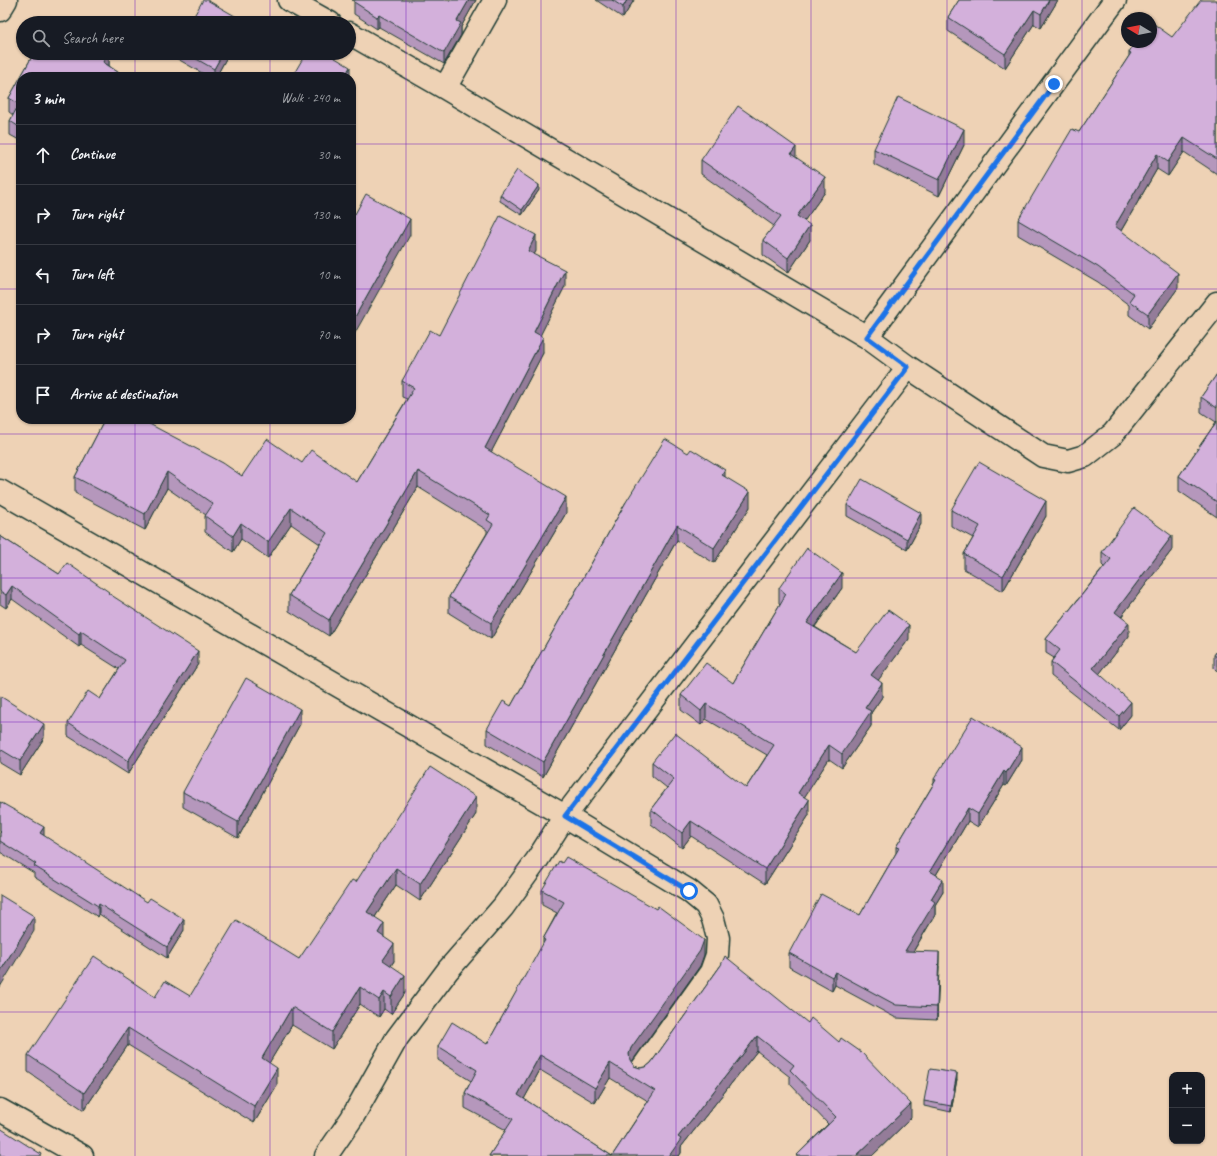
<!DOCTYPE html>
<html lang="en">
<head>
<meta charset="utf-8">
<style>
	:root { --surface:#171b24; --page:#242831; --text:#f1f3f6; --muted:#9ea1a6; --line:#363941 }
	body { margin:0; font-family:Caveat,sans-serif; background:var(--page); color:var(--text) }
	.controls { position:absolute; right:12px; bottom:12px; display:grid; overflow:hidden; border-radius:8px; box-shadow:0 1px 3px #0004 }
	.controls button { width:36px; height:36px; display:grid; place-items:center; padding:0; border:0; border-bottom:1px solid var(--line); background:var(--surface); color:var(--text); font:20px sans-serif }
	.compass { position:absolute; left:1121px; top:12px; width:36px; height:36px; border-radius:50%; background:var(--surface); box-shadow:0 1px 3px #0004; rotate:280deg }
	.stop { position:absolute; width:12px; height:12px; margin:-9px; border:3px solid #1a73e8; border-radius:50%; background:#fff }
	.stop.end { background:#1a73e8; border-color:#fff; box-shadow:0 1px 4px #0008 }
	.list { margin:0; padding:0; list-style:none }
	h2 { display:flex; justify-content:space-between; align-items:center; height:52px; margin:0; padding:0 16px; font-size:17px }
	h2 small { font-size:13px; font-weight:400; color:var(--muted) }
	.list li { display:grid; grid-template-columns:26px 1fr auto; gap:12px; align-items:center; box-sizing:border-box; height:60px; padding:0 16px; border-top:1px solid var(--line) }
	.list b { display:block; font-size:15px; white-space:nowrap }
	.list em { font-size:13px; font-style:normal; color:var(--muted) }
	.icon { flex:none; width:22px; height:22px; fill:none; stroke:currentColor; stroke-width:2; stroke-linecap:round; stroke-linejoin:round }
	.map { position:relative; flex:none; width:1217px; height:1156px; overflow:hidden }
	.search { position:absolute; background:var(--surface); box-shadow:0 1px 3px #0004; left:16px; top:16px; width:340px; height:44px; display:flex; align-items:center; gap:10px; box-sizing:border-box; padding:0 14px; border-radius:22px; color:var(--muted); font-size:15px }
	.panel { position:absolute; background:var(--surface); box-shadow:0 1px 3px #0004; left:16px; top:72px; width:340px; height:352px; border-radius:16px }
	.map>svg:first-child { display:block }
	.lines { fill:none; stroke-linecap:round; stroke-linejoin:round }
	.minor-casing { stroke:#1f3d34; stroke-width:25 }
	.minor { stroke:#eed2b5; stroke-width:22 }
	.wall { fill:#b597bc; stroke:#1f3d34; fill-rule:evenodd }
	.shaded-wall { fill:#947b99; stroke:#1f3d34 }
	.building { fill:#d3b0db; stroke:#1f3d34; fill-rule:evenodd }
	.route { stroke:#1a73e8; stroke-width:5 }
	.grid { fill:none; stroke:#7b2cbf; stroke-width:1; stroke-opacity:0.55 }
</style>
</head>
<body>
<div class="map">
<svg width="1217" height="1156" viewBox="0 0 1217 1156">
	<rect width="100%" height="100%" fill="#eed2b5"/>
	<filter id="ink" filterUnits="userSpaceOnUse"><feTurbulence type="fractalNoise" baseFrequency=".025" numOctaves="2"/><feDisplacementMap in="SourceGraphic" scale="8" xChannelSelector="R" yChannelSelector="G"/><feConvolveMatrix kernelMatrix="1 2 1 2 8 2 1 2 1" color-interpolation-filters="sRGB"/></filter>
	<g filter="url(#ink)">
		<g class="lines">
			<defs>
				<path id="minor" d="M 289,0 L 330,23
					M 0,10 L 6,0
					M 349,33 L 445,88 L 867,337 L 908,367 L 1043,456 L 1068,461 L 1085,456 L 1113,434 L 1217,303
					M 445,88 L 495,0
					M 867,337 L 1115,0
					M 0,491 L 565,816 L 689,891 L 706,905 L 713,919 L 718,938 L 717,955 L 711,972 L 641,1070
					M 0,1110 L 82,1156
					M 326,1156 L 352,1118 L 397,1038 L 448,970 L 503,907 L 537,860 L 565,816 L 908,367"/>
			</defs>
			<use href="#minor" class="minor-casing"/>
			<use href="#minor" class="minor"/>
		</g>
		<path class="wall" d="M 352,0 L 476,0 L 461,27 L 461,35 L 444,64 L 379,27 L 377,29 L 354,14 L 354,1 Z
			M 596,0 L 634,0 L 623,18 Z
			M 959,0 L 1058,0 L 1041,28 L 1034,24 L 1005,68 L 948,31 L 948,17 Z
			M 1217,0 L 1217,174 L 1184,152 L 1168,176 L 1157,169 L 1121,231 L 1178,288 L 1148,329 L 1129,315 L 1129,305 L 1098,282 L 1018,235 L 1018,220 L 1079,132 L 1129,56 L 1129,52 L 1172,37 Z
			M 34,53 L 109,53 L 109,66 L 125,77 L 21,77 L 21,141 L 10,135 L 10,121 L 13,115 L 9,112 L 9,98 Z
			M 176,53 L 229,53 L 216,77 L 209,77 L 176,58 Z
			M 964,145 L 939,196 L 874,164 L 874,149 Z
			M 796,157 L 825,192 L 804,221 L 810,240 L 788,273 L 763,255 L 763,240 L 774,226 L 701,174 L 701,160 Z
			M 539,190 L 522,215 L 500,201 L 500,195 Z
			M 536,251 L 534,254 L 565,286 L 540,335 L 543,353 L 491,452 L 566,513 L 491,639 L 449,613 L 449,597 L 487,533 L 487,530 L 418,487 L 329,636 L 289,611 L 289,595 L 320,544 L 291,524 L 268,558 L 241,539 L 233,552 L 205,532 L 205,516 L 206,515 L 167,488 L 145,530 L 75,493 L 75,477 L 105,419 L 242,476 L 302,463 L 357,482 L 407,399 L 402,397 L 402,381 L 439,335 Z
			M 1217,374 L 1217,517 L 1179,491 L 1179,476 L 1216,422 L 1201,412 L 1201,397 Z
			M 725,477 L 750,507 L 714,563 L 677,540 L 543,777 L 487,744 L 487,729 L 511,706 L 626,502 Z
			M 847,505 L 921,524 L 907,550 L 847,516 Z
			M 951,510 L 1046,516 L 1003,591 L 964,569 L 964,554 L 973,538 L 951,526 Z
			M 0,536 L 59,574 L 109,594 L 198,664 L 128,774 L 68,736 L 68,723 L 100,699 L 119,669 L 81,645 L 79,647 L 12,599 L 6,608 L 0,604 Z
			M 1172,550 L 1121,617 L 1129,636 L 1099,674 L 1131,715 L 1119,730 L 1051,676 L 1051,662 L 1054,658 L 1046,653 L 1046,639 L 1104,567 L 1102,565 L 1102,552 Z
			M 779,588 L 842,588 L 815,627 L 856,652 L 909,639 L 878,680 L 882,697 L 871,713 L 871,726 L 842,768 L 829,759 L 804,797 L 809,815 L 765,884 L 691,836 L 682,848 L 651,824 L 651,809 L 667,788 L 652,776 L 652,762 L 746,788 L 767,755 L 706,719 L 701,725 L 681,710 L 681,695 L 733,683 L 780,604 L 779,603 Z
			M 1217,651 L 1217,671 L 1214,668 L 1214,655 Z
			M 0,696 L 44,738 L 20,775 L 0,763 Z
			M 300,724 L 238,838 L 183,807 L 183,792 Z
			M 1022,760 L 1006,786 L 1004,785 L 978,827 L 968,821 L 936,875 L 943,892 L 935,905 L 935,915 L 913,952 L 939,966 L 937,1020 L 896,1018 L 835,985 L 832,991 L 789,967 L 789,953 L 860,915 L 896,853 L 896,847 L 934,783 L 934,779 Z
			M 0,802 L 44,836 L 184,930 L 167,958 L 99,914 L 98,917 L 34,877 L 34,873 L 0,852 Z
			M 476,814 L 420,901 L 396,885 L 375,917 L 394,961 L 391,966 L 405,993 L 391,1014 L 384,1009 L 379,1017 L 360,1004 L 332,1049 L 292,1025 L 269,1063 L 277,1085 L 254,1123 L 128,1045 L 84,1110 L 28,1072 L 28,1055 L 155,997 L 190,996 L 299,959 L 356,882 Z
			M 542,890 L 704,955 L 700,966 L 631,1062 L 634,1066 L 640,1068 L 646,1067 L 651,1063 L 721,965 L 911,1118 L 872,1156 L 796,1156 L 828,1124 L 790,1084 L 790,1077 L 757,1051 L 681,1147 L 681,1153 L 679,1156 L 489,1156 L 506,1130 L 465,1108 L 465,1093 L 471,1081 L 438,1060 L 438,1046 L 487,1044 L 543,945 L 543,939 L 557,913 L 542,905 ZM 540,1070 L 595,1103 L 610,1078 L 648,1101 L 612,1156 L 524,1099 Z
			M 957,1079 L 951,1112 L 924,1106 L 924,1101 Z"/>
		<path class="shaded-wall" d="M 469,0 L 476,0 L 461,27 L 461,35 L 444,64 L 444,53 L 457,21 Z
			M 627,0 L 634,0 L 623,18 L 623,7 Z
			M 1049,0 L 1058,0 L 1041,28 L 1041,14 Z
			M 1034,10 L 1034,24 L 1005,68 L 1005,54 Z
			M 379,15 L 379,27 L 377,29 L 377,17 Z
			M 108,53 L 109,53 L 109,66 L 103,62 Z
			M 223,53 L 229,53 L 216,77 L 214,77 L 214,69 Z
			M 350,67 L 350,77 L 344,77 Z
			M 964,129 L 964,145 L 939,196 L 939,180 Z
			M 1184,138 L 1184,152 L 1168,176 L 1168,162 Z
			M 796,147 L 796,161 L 791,154 Z
			M 1157,154 L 1157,169 L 1115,241 L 1115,226 Z
			M 825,177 L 825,192 L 797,231 L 797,216 Z
			M 539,185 L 539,190 L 522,215 L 522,210 Z
			M 410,219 L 410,235 L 351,340 L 351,324 Z
			M 810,225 L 810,240 L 788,273 L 788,258 Z
			M 536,235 L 536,251 L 528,267 L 528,251 Z
			M 565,270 L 565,286 L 534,348 L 534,332 Z
			M 1178,273 L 1178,288 L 1148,329 L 1148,314 Z
			M 543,337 L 543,353 L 485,464 L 485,448 Z
			M 725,470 L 725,485 L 722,475 Z
			M 418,471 L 418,487 L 329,636 L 329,620 Z
			M 167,472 L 167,488 L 145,530 L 145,514 Z
			M 750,492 L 750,507 L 714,563 L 714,548 Z
			M 566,497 L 566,513 L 491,639 L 491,623 Z
			M 1046,501 L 1046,516 L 1003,591 L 1003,576 Z
			M 291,508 L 291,524 L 268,558 L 268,542 Z
			M 921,513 L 921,524 L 907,550 L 907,539 Z
			M 241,523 L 241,539 L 233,552 L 233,536 Z
			M 677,525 L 677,540 L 543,777 L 543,762 Z
			M 1172,536 L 1172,550 L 1115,625 L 1115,612 Z
			M 842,573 L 842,588 L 807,637 L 807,623 Z
			M 12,586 L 12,599 L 6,608 L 6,595 Z
			M 1129,623 L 1129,636 L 1093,682 L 1093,668 Z
			M 909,625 L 909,639 L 871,690 L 871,675 Z
			M 81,631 L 81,645 L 79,647 L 79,634 Z
			M 198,651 L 198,664 L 128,774 L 128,761 Z
			M 882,683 L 882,697 L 871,713 L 871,726 L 842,768 L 842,754 L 865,708 Z
			M 1131,702 L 1131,715 L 1119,730 L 1119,716 Z
			M 706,704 L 706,719 L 701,725 L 701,711 Z
			M 300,709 L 300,724 L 238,838 L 238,822 Z
			M 44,724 L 44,738 L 20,775 L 20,761 Z
			M 829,745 L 829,759 L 798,807 L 798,793 Z
			M 1022,747 L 1022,760 L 1006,786 L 1006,773 Z
			M 1004,771 L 1004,785 L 978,827 L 978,814 Z
			M 476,797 L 476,814 L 420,901 L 420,884 Z
			M 809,800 L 809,815 L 765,884 L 765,869 Z
			M 968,808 L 968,821 L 930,885 L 930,871 Z
			M 691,821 L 691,836 L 682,848 L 682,833 Z
			M 44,827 L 44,838 L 40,833 Z
			M 396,868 L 396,885 L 367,929 L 367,912 Z
			M 943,879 L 943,892 L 935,905 L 935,915 L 905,965 L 905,951 L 931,899 Z
			M 99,904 L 99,914 L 98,917 L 98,906 Z
			M 34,916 L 34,931 L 0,987 L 0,972 Z
			M 184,919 L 184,930 L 167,958 L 167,947 Z
			M 384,923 L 384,940 L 378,933 Z
			M 704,940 L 704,955 L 700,966 L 631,1063 L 629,1068 L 629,1054 L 631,1048 Z
			M 394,944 L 394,961 L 383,977 L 383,960 Z
			M 939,952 L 939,966 L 937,1020 L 937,1007 Z
			M 835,972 L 835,985 L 832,991 L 832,977 Z
			M 405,975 L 405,993 L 391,1014 L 391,997 Z
			M 360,987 L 360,1004 L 332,1049 L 332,1032 Z
			M 384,992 L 384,1009 L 379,1017 L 379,1000 Z
			M 292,1007 L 292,1025 L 262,1075 L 262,1058 Z
			M 128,1028 L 128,1045 L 84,1110 L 84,1093 Z
			M 757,1036 L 757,1051 L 681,1147 L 681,1153 L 679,1156 L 669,1156 L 678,1137 Z
			M 540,1055 L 540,1070 L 518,1110 L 518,1095 Z
			M 610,1063 L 610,1078 L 595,1103 L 595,1088 Z
			M 277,1068 L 277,1085 L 254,1123 L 254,1106 Z
			M 957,1073 L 957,1079 L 951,1112 L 951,1106 Z
			M 911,1104 L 911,1118 L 872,1156 L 856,1156 Z"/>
		<path class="building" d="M 203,0 L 207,0 L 242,20 L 240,23 L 190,23 Z
			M 355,0 L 469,0 L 457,21 L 461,23 L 444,53 L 379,15 L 377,17 L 354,2 Z
			M 612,0 L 627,0 L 623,7 Z
			M 959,0 L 1049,0 L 1041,14 L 1034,10 L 1005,54 L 948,17 Z
			M 1201,0 L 1217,0 L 1217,159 L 1184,138 L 1168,162 L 1157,154 L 1115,226 L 1178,273 L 1148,314 L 1129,301 L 1134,294 L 1098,267 L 1018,220 L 1072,129 L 1079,132 L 1131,53 L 1129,52 L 1135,42 L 1151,42 L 1151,22 L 1172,37 Z
			M 53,21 L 57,23 L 51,23 Z
			M 34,53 L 108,53 L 103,62 L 125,77 L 21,77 L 21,128 L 10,121 L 19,104 L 9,98 Z
			M 186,53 L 223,53 L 214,69 Z
			M 306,53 L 327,53 L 350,67 L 344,77 L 292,77 Z
			M 898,97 L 964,129 L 939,180 L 874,149 Z
			M 738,106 L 796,147 L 791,154 L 825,177 L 797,216 L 810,225 L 788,258 L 763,240 L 781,216 L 701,160 Z
			M 517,170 L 539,185 L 522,210 L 500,195 Z
			M 366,194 L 410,219 L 351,324 L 351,211 L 355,214 Z
			M 500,216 L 536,235 L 528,251 L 565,270 L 534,332 L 543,337 L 485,448 L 566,497 L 491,623 L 449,597 L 493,524 L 487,520 L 490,515 L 418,471 L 329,620 L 289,595 L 327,533 L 291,508 L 268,542 L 241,523 L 233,536 L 205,516 L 213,504 L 167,472 L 145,514 L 75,477 L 105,419 L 140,419 L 223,463 L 242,476 L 267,439 L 302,463 L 311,450 L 357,482 L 414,388 L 402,381 L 430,330 L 439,335 Z
			M 1217,374 L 1217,408 L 1201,397 Z
			M 1217,421 L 1217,502 L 1179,476 Z
			M 665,439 L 688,453 L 691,449 L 725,470 L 722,475 L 750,492 L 714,548 L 677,525 L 543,762 L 487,729 L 503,701 L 511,706 L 626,502 Z
			M 979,462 L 1046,501 L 1003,576 L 964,554 L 980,526 L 951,510 Z
			M 862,479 L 921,513 L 907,539 L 847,505 Z
			M 1134,508 L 1172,536 L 1115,612 L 1129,623 L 1093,668 L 1131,702 L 1119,716 L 1051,662 L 1060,650 L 1046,639 L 1111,559 L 1102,552 Z
			M 0,536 L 59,574 L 67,563 L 109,592 L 108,593 L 198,651 L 128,761 L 68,723 L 88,691 L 100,699 L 125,660 L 81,631 L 79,634 L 12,586 L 6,595 L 0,591 Z
			M 807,548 L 842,573 L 807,623 L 856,652 L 888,610 L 909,625 L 871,675 L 882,683 L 865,708 L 871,711 L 842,754 L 829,745 L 798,793 L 809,800 L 765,869 L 691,821 L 682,833 L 651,809 L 674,779 L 652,762 L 675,733 L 746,788 L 774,745 L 706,704 L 701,711 L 681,695 L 706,663 L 733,683 L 786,594 L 779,588 Z
			M 1217,651 L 1217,657 L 1214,655 Z
			M 246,678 L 300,709 L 238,822 L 183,792 Z
			M 0,696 L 44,724 L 20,761 L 0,749 Z
			M 973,716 L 1022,747 L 1006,773 L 1004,771 L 978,814 L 968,808 L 930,871 L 943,879 L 931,899 L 935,902 L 905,951 L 939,952 L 937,1007 L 896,1005 L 835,972 L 832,977 L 789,953 L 821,894 L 860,915 L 899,848 L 896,847 L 936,780 L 934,779 Z
			M 430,767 L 476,797 L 420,884 L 396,868 L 367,912 L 384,923 L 378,933 L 394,944 L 383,960 L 405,975 L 391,997 L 384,992 L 379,1000 L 360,987 L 332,1032 L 292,1007 L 262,1058 L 277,1068 L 254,1106 L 128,1028 L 84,1093 L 28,1055 L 94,956 L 155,997 L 165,981 L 190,996 L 236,920 L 299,959 L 352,880 L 356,882 Z
			M 0,802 L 44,827 L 40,833 L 147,902 L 150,898 L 184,919 L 167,947 L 99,904 L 98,906 L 34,866 L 36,864 L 0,841 L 0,833 L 1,832 L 0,831 Z
			M 566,857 L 656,909 L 658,906 L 704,940 L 700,951 L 631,1048 L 629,1054 L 630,1060 L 634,1066 L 640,1068 L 646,1067 L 651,1063 L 721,965 L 725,956 L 808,1023 L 811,1018 L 839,1042 L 841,1038 L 861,1052 L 911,1104 L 856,1156 L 796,1156 L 836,1117 L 790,1070 L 794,1065 L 757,1036 L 678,1137 L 681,1139 L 669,1156 L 489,1156 L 513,1119 L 465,1093 L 477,1070 L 438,1046 L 452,1022 L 487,1044 L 545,940 L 543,939 L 564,902 L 542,890 L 559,861 L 562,863 ZM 540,1055 L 595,1088 L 610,1063 L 655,1091 L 612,1156 L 518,1095 Z
			M 0,895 L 34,916 L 0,972 Z
			M 930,1069 L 957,1073 L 951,1106 L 924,1101 Z
			M 0,1128 L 41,1154 L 40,1156 L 0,1156 Z"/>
	</g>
	<g class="lines" filter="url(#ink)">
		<path class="route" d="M 689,891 L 565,816 L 908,367 L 867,337 L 1054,84"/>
	</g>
	<path class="grid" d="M 135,0 L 135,23M 270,0 L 270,23M 406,0 L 406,1156M 541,0 L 541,1156M 676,0 L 676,1156M 811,0 L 811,1156M 947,0 L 947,1156M 1082,0 L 1082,1156M 135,53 L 135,77M 270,53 L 270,77M 0,144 L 21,144M 351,144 L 1217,144M 0,289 L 21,289M 351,289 L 1217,289M 135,419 L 135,1156M 270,419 L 270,1156M 0,434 L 1217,434M 0,578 L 1217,578M 0,722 L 1217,722M 0,867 L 1217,867M 0,1012 L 1217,1012"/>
</svg>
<div class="controls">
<button>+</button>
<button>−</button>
</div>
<svg class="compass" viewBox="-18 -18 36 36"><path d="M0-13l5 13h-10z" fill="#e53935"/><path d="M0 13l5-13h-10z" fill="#9ea1a6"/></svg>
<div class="stop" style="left:689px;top:891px"></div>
<div class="stop end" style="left:1054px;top:84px"></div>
<div class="search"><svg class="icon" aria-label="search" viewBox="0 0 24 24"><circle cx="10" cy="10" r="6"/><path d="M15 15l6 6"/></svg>Search here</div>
<section class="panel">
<h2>3 min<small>Walk · 240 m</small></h2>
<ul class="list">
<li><svg class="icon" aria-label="ahead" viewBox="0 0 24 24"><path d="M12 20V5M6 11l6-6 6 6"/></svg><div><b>Continue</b></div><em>30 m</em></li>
<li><svg class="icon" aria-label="right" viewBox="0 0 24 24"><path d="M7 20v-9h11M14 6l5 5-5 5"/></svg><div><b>Turn right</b></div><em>130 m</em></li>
<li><svg class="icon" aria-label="left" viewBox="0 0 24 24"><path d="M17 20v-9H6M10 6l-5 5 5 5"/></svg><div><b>Turn left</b></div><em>10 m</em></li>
<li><svg class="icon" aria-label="right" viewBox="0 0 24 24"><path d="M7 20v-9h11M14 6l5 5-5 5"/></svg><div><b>Turn right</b></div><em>70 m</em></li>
<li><svg class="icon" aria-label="arrive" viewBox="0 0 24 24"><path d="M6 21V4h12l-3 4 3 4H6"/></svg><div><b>Arrive at destination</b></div></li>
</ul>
</section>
</div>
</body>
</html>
